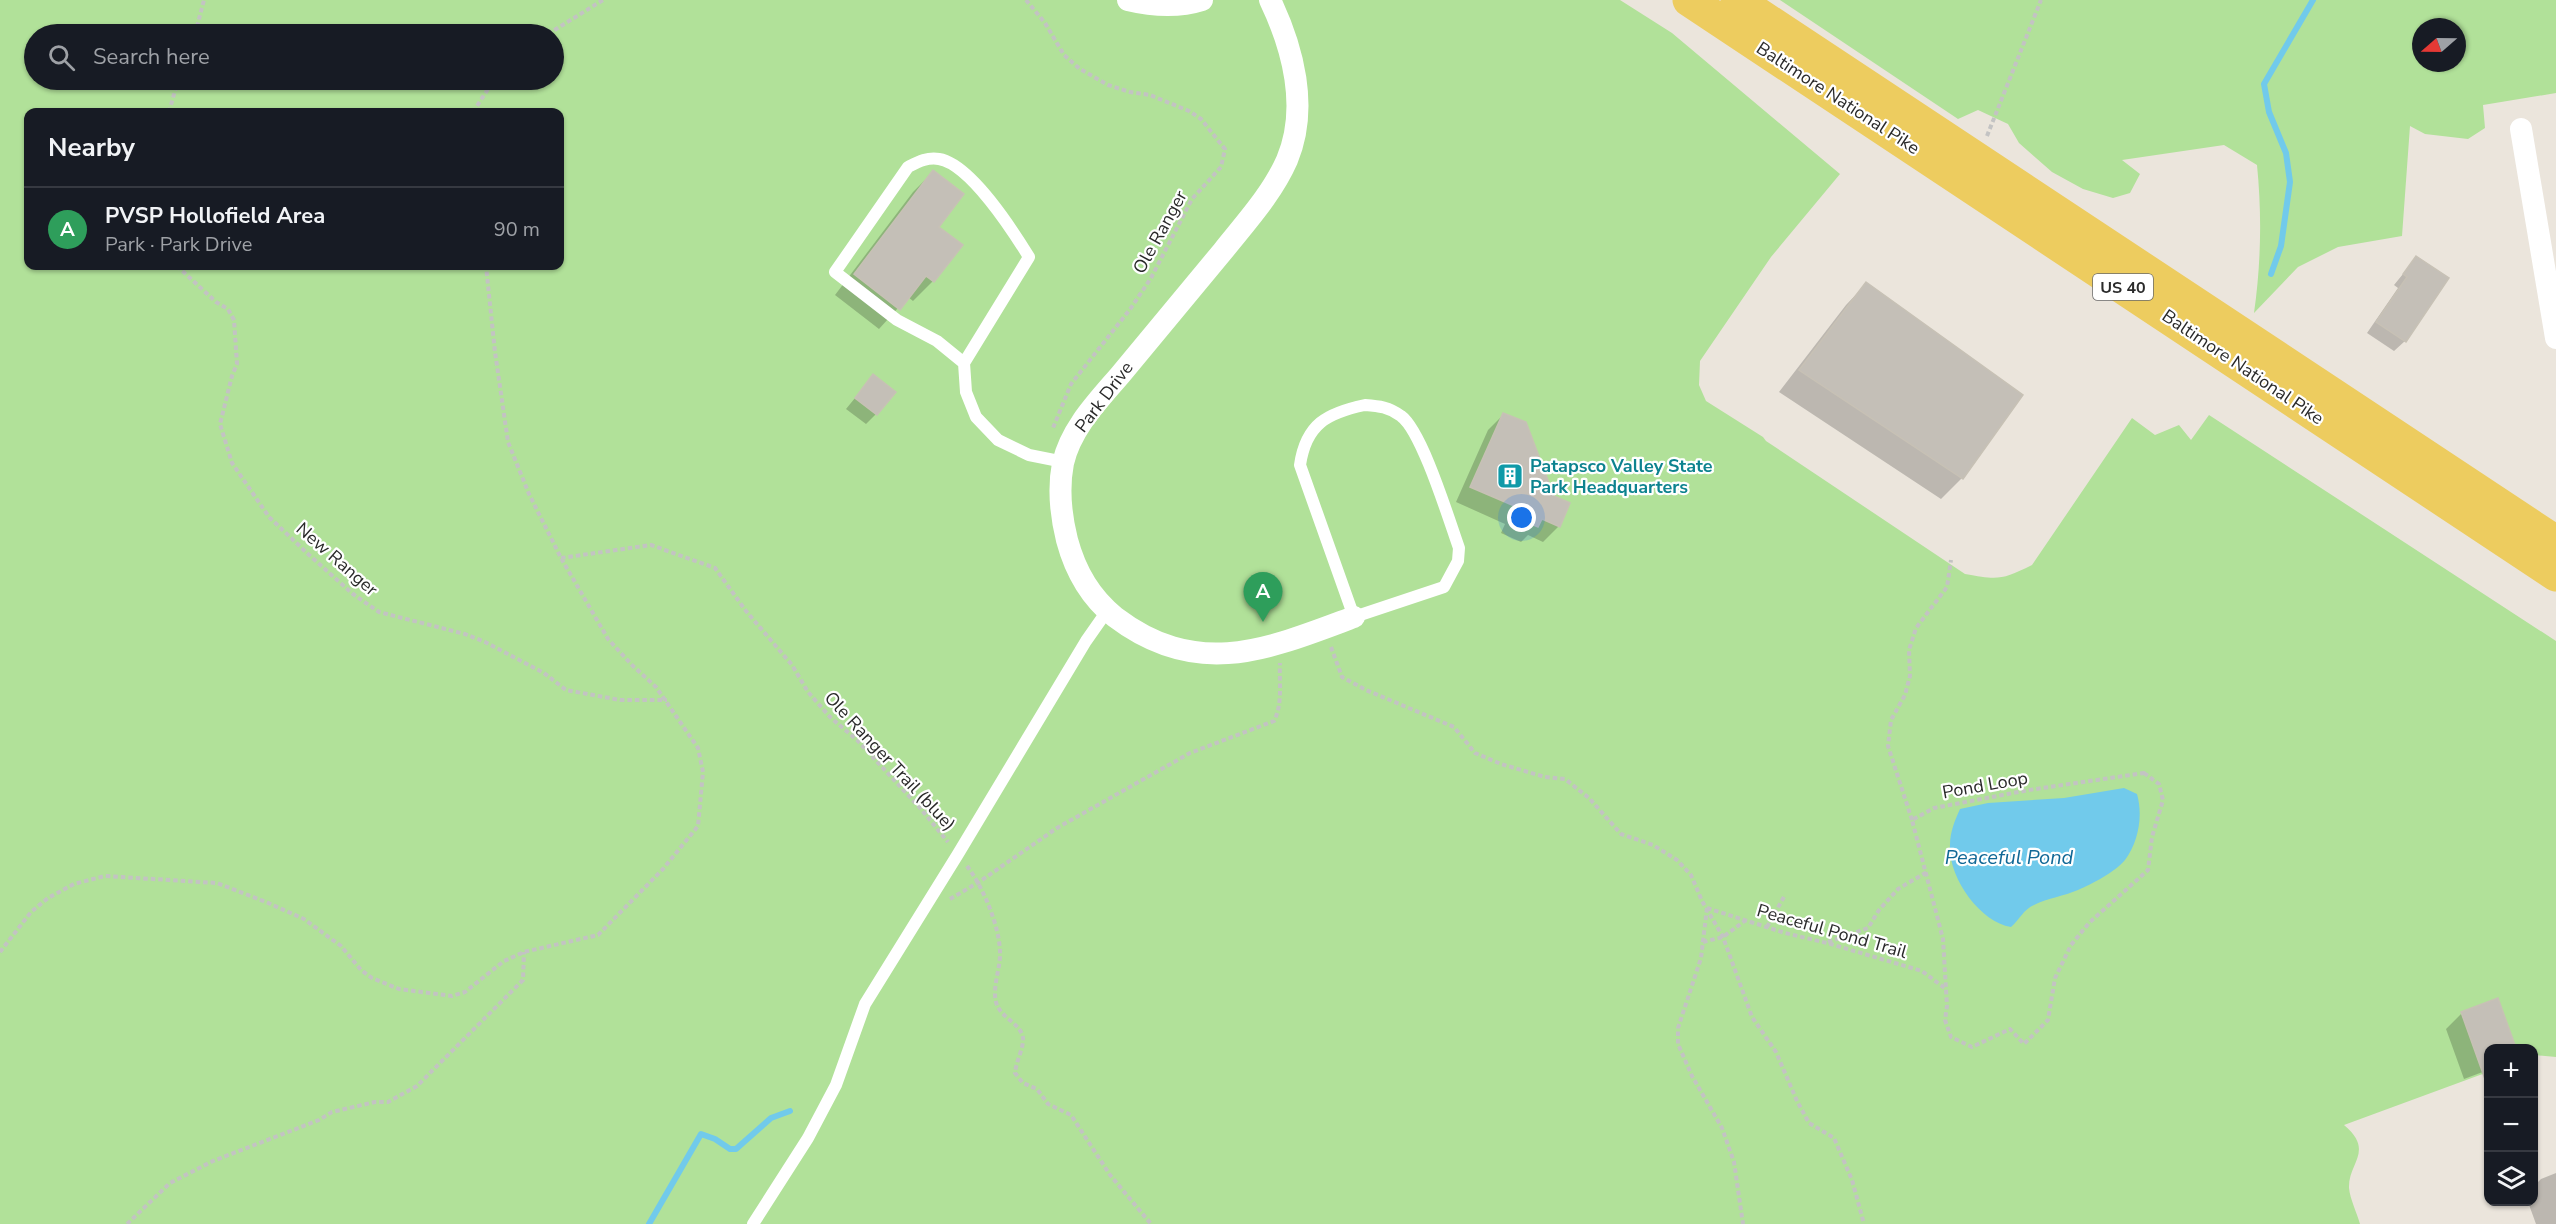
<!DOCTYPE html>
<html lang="en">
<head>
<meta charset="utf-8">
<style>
	:root { --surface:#171b24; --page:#20242c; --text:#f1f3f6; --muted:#9ea1a6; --line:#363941; --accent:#ea580c }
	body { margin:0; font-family:"Nunito Sans",sans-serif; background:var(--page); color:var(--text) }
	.controls { position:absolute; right:18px; bottom:18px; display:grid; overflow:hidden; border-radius:12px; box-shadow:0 2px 4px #0004 }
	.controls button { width:54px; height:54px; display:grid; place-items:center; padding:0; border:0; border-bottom:2px solid var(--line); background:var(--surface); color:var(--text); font:30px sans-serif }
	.compass { position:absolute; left:2412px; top:18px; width:54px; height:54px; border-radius:50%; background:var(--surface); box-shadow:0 2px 4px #0004; rotate:250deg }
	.you { position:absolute; left:1522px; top:518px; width:21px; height:21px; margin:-15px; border:4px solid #fff; border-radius:50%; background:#1a73e8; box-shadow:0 0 0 9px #1a73e833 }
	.badge { display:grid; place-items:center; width:39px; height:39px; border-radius:50%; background:var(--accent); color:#fff; font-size:20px; font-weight:700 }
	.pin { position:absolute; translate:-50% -50px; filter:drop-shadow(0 2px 3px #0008) }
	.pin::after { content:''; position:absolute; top:32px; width:21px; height:18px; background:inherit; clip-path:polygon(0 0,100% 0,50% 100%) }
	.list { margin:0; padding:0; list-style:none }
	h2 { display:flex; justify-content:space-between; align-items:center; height:78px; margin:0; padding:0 24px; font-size:26px }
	h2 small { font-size:20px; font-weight:400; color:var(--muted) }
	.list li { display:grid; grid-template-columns:39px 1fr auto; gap:18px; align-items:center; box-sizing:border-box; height:84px; padding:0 24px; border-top:2px solid var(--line) }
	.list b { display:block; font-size:22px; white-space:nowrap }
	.list p { margin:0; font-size:20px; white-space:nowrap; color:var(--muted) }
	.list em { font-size:20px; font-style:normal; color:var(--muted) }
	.icon { flex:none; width:33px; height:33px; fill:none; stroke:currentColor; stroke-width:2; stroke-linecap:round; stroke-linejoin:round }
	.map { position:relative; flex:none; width:2556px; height:1224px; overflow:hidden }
	.search { position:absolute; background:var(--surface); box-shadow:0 2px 4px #0004; left:24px; top:24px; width:540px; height:66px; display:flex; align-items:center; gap:15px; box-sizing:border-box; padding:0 21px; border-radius:33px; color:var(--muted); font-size:22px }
	.panel { position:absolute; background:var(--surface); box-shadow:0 2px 4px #0004; left:24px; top:108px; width:540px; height:162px; border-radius:12px }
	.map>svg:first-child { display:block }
	.green { fill:#b1e199; fill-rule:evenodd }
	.water { fill:#71caeb }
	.shadow { fill:#0003 }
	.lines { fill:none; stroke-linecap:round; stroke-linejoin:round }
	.stream { stroke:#71caeb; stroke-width:6 }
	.building { fill:#c4bfb7; stroke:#c7c1b5; stroke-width:1.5 }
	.path { stroke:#c3c3c3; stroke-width:4; stroke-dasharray:4.5 3; stroke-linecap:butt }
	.service { stroke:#fff; stroke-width:12 }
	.minor { stroke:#fff; stroke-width:22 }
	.primary { stroke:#edcc5f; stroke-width:33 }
	.labels { text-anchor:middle; stroke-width:4.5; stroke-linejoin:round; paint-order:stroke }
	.shield { fill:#fff; stroke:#6a6a6a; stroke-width:1.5 }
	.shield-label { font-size:16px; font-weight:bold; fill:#2a2a2a }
	.street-label { font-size:18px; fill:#2a2a2a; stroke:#fff }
	.culture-label { font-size:18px; font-weight:bold; fill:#0d838f; stroke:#fff; text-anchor:start }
	.water-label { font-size:20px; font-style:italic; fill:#116896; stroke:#fff }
</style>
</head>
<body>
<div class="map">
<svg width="2556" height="1224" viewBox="0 0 2556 1224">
	<rect width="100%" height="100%" fill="#ebe5dc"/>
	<path class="green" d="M 0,0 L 1620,0 L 1672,33 L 1840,174 L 1771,257 L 1700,361 L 1699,385 L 1706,401 L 1763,437 L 1766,441 L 1965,574 C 1998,580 2002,580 2032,565 L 2132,418 L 2155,435 L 2179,425 L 2191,440 L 2209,415 L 2556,641 L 2556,1057 L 2534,1055 L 2534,1048 L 2488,1048 L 2488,1072 L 2344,1125 C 2375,1151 2348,1163 2349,1188 C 2350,1199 2357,1213 2360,1224 L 0,1224 ZM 34,34 L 554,34 L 554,80 L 34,80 ZM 28,112 L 560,112 L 560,266 L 28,266 Z
		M 1780,0 L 2556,0 L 2556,93 L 2483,105 L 2485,128 L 2468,139 L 2425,134 L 2410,126 L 2402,236 L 2338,247 L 2298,267 L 2254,313 C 2261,264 2262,215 2257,165 L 2224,145 L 2122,160 L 2140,174 L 2130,193 L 2113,198 L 2083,189 L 2052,172 L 2019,143 L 2008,124 L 1978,110 L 1958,119 ZM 2421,27 L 2457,27 L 2457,63 L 2421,63 Z"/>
	<path class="water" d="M 2124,788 L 2137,794 C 2143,815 2139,841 2125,860 C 2115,872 2092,884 2078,890 C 2064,896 2048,898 2034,905 C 2024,909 2019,920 2011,927 C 1980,922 1948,877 1950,845 C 1950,832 1955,820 1960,809 L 1988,803 L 2064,798 Z"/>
	<path class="shadow" d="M 933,172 L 937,227 L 960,245 L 933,281 L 913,301 L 908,297 L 879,329 L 835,295 L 913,192 Z
		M 2416,258 L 2447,279 L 2405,341 L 2394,351 L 2367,333 L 2398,288 L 2394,285 Z
		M 1866,284 L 1962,478 L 1941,499 L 1779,392 L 1846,305 Z
		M 873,376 L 876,414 L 866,424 L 846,409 Z
		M 1504,414 L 1559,526 L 1543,542 L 1528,535 L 1521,542 L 1501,533 L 1505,524 L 1456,502 L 1488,430 Z
		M 2497,1000 L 2515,1048 L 2488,1048 L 2488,1070 L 2464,1079 L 2446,1029 L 2462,1013 Z
		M 2556,1173 L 2556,1224 L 2536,1224 L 2528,1202 L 2534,1202 L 2534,1186 L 2541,1179 Z"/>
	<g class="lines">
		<path class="stream" d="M 2271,274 L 2281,246 L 2290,182 L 2286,153 L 2269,112 L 2264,84 L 2313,0
			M 649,1224 L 701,1134 L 715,1139 L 730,1149 L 736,1149 L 771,1118 L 790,1111"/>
	</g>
	<path class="building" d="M 933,170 L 964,194 L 939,227 L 963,245 L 934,282 L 926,276 L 900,310 L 854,274 Z
		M 2416,256 L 2449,278 L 2406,342 L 2376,322 L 2407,277 L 2403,274 Z
		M 1866,282 L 2023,395 L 1963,479 L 1799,370 Z
		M 873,374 L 896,392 L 877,415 L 855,398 Z
		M 1503,413 L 1526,422 L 1554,496 L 1570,503 L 1560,527 L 1542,519 L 1538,527 L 1515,517 L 1519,508 L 1470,487 Z
		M 2498,998 L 2516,1048 L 2488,1048 L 2488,1082 L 2486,1082 L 2461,1012 Z"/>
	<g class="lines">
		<path class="path" d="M 1026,0 L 1045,23 L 1064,55 L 1080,69 L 1108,85 L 1130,92 L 1150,95 L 1189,111 L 1201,119 L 1225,149 L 1221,167 L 1192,199 L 1151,278 L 1131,308 L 1071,384 L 1053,428
			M 195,34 L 204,0
			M 548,34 L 603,0
			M 169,112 L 178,80
			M 473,112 L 494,80
			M 1987,136 L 2041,0
			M 177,266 L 216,302 L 228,309 L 234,320 L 237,364 L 232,376 L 220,424 L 232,463 L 269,517 L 308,554 L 353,594 L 379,612 L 465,634 L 485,642 L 544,673 L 566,690 L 620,700 L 667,700
			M 561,558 L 651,545 L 715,568 L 746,611 L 792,665 L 808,692 L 830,717 L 857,740 L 920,808 L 948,842
			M 1331,647 L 1342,677 L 1366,690 L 1454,727 L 1475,753 L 1501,764 L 1545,777 L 1565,779 L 1589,798 L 1621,834 L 1653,845 L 1677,860 L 1691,875 L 1702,901 L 1723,937 L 1752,1017 L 1776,1052 L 1797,1101 L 1809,1123 L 1834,1138 L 1852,1180 L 1864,1224
			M 2144,773 L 2159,784 L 2163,800 L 2152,837 L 2148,870 L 2089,923 L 2071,945 L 2055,978 L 2048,1020 L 2024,1044 L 2010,1029 L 1972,1047 L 1951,1037 L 1945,1020 L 1947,1006 L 1943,939 L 1912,820 L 1934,808 L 2029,790 Z
			M 1912,820 L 1888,746 L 1891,720 L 1905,695 L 1910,676 L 1909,650 L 1916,628 L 1947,587 L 1951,560
			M 967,866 C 983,887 999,925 1000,951 C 1001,967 992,987 996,1002 C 1000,1018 1021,1023 1023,1038 C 1024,1047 1016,1062 1015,1073 L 1023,1083 L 1037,1089 L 1048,1104 L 1071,1115 L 1110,1175 L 1151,1224
			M 950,899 L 979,882 L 1057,828 L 1190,753 L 1274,721 C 1283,703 1279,683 1280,663
			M 1707,908 L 1701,958 L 1678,1028 L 1678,1044 L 1692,1076 L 1722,1128 L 1734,1162 L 1743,1224
			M 1707,908 L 1785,933 L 1827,943 L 1922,971 L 1946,989
			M 1767,927 L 1785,895
			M 1703,942 L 1723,937 L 1746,920
			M 1828,942 L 1868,928 L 1879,910 L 1898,889 L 1927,872
			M 0,952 L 31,912 L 48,898 L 74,884 L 105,876 L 217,883 L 266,902 L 304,919 L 341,946 L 361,970 L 372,978 L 399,989 L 452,996 L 465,992 L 504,961 L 524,952 L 598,935 L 663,869 L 698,826 L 703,772 L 698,748 L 656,687 L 633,666 L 608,639 L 561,558 L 529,494 L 508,442 L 495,352 L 486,266
			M 127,1224 L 170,1183 L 213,1161 L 319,1120 L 332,1112 L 375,1102 L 388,1102 L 417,1086 L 523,980 L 524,952"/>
		<path class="service" d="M 964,363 L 937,341 L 897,320 L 835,272 L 908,167 C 918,162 927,157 939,159 C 970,164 1013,231 1029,257 L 964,363 L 966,392 L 976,417 L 998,440 L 1029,455 L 1064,462
			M 1365,405 C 1379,406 1389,407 1401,416 C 1422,431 1449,520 1459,548 L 1458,561 L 1444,587 L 1354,617 L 1300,465 C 1306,424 1327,413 1365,405 Z
			M 753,1224 L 808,1138 L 836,1085 L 865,1004 L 958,854 L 1086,641 L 1107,611"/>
		<path class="minor" d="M 1128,0 C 1153,6 1177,8 1202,0
			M 1270,0 C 1293,48 1309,108 1287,160 C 1272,194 1246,222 1223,251 C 1189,292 1155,333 1121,374 C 1098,401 1071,428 1063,463 C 1058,489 1061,516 1067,540 C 1075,570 1091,598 1115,617 C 1198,680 1268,649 1354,617
			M 2521,129 L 2556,338"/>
		<path class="primary" d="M 1689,0 L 2556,575
			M 1737,0 L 2556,542"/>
	</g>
	<defs>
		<symbol id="building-square" viewBox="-11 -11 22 22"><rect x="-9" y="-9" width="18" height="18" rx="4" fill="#0f9aa8" stroke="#fff"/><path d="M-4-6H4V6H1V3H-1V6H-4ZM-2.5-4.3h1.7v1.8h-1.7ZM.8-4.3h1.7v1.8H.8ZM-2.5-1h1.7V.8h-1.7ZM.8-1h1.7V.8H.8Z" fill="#fff"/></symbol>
	</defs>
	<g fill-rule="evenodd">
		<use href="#building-square" x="1495" y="461" width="30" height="30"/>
	</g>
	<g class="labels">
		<rect class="shield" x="2093" y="274" width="60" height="26" rx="4.5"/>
		<g class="shield-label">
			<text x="2123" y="293">US 40</text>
		</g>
		<g class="street-label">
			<text transform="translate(1838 98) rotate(33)" y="6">Baltimore National Pike</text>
			<text transform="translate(1160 232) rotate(-61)" y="6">Ole Ranger</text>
			<text transform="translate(2243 367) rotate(34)" y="6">Baltimore National Pike</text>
			<text transform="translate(1104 397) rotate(-53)" y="6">Park Drive</text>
			<text transform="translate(337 559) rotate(41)" y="6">New Ranger</text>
			<text transform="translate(890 761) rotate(47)" y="6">Ole Ranger Trail (blue)</text>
			<text transform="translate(1985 785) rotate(-10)" y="6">Pond Loop</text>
			<text transform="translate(1832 931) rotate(16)" y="6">Peaceful Pond Trail</text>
		</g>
		<g class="culture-label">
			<text x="1530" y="472">Patapsco Valley State<tspan x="1530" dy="21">Park Headquarters</tspan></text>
		</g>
		<g class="water-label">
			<text x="2009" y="864">Peaceful Pond</text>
		</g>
	</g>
</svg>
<div class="controls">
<button>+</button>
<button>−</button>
<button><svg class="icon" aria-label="layers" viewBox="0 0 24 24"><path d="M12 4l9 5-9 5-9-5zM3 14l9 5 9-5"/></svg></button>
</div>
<svg class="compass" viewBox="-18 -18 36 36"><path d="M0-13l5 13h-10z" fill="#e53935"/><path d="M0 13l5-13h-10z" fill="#9ea1a6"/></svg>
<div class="you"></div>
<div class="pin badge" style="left:1263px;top:622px;background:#2e9e5b">A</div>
<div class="search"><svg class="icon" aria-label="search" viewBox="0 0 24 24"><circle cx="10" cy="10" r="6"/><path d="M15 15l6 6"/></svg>Search here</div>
<section class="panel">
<h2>Nearby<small></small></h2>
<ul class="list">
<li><span class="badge" style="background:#2e9e5b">A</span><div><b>PVSP Hollofield Area</b><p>Park · Park Drive</p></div><em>90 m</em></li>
</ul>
</section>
</div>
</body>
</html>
